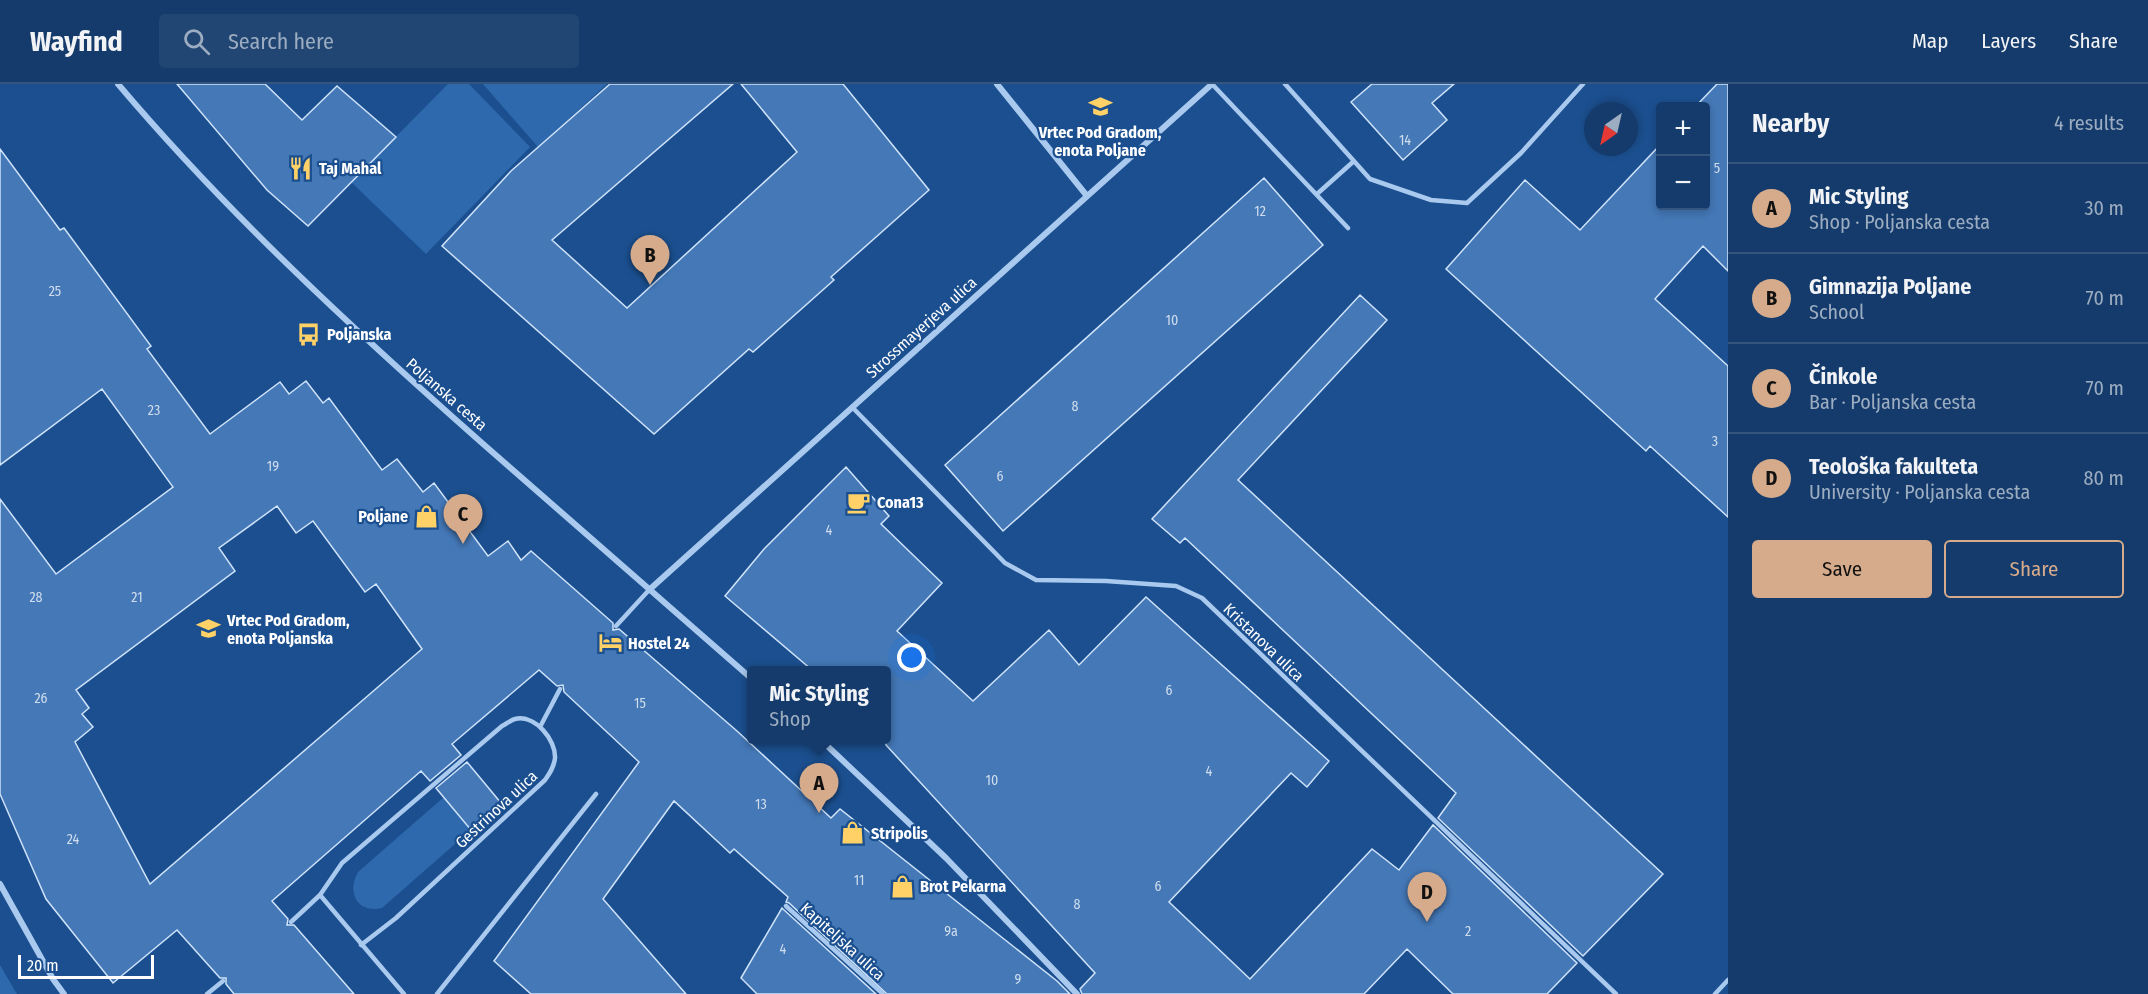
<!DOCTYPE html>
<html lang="en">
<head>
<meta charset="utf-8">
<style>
	:root { --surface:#143b6b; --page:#214673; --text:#f1f3f6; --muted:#9dadc1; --line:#33557e; --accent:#d6ab8b }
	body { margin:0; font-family:"Fira Sans Condensed",sans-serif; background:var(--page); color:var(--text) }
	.controls { position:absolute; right:18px; top:18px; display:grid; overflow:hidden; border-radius:6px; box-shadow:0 3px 9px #0003 }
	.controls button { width:54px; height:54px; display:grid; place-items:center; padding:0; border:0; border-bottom:2px solid var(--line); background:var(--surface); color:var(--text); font:30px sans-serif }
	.compass { position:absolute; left:1584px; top:18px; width:54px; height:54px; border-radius:50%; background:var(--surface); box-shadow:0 3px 9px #0003; rotate:214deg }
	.scale { position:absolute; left:18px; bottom:15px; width:136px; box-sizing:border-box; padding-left:6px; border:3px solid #fff; border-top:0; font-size:16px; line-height:21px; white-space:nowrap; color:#fff; -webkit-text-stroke:4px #1b4f8f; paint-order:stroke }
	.you { position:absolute; left:912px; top:574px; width:21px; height:21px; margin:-15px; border:4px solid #fff; border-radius:50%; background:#1a73e8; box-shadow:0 0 0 9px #1a73e833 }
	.badge { display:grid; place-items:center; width:39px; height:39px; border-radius:50%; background:var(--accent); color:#111; font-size:20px; font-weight:700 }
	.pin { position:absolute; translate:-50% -50px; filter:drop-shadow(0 2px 3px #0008) }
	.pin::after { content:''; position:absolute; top:32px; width:21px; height:18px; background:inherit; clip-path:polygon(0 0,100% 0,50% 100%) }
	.popup { position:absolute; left:747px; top:582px; width:144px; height:78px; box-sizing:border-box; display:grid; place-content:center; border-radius:6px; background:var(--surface); filter:drop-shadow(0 2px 4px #0005); font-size:20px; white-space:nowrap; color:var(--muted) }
	.popup b { font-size:22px; color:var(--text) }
	.popup::after { content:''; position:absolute; left:50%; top:100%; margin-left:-12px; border:12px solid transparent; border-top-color:var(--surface) }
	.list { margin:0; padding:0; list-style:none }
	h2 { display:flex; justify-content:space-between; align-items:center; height:78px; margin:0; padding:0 24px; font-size:26px }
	h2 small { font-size:20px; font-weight:400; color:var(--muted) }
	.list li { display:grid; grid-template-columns:39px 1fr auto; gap:18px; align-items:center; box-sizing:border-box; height:90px; padding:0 24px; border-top:2px solid var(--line) }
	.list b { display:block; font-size:22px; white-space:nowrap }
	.list p { margin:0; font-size:20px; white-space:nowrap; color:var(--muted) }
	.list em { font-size:20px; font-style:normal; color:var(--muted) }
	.actions { display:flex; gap:12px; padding:18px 24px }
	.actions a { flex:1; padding:14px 0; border:2px solid var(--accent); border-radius:6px; text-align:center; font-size:21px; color:var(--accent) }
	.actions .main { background:var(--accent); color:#111 }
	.icon { flex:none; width:33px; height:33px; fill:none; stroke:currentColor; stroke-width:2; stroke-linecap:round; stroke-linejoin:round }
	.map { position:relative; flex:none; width:1728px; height:910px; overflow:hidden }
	header { display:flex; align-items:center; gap:36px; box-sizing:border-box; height:84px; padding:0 30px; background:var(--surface); border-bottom:2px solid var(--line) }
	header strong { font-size:28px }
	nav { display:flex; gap:33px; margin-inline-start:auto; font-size:21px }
	.search { width:420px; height:54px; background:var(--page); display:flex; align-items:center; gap:15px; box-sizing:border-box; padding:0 21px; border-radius:6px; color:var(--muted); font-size:22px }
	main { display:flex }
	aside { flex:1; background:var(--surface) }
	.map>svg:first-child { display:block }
	.green { fill:#2e69ad }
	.building { fill:#4478b7; stroke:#cfe3fa; stroke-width:1.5; fill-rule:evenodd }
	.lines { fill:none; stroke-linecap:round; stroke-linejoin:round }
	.service { stroke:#a9c9ee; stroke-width:4.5 }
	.minor { stroke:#a9c9ee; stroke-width:6 }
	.labels { text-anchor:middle; stroke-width:4.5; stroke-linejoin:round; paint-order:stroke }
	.number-label { font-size:14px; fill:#d0dded }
	.poi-label { font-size:16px; font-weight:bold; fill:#fff; stroke:#1b4f8f; text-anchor:start }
	.street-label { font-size:16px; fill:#fff; stroke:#1b4f8f }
</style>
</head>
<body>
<header>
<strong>Wayfind</strong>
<div class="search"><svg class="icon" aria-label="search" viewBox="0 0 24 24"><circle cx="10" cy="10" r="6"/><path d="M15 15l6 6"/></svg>Search here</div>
<nav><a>Map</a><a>Layers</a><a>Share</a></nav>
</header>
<main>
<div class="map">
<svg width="1728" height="910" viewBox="0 0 1728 910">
	<rect width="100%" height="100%" fill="#1b4f8f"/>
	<path class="green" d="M 448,0 L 469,0 L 530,63 L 426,170 L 351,98 Z
		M 483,0 L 607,0 L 538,63 Z
		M 444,713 L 471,746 L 382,824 C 358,830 346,809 358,788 Z
		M 0,881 L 17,910 L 0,910 Z"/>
	<path class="building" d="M 177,0 L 265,0 L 302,36 L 337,2 L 396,53 L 308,142 L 267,106 Z
		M 610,0 L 733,0 L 552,156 L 627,224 L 797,68 L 741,0 L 843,0 L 929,106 L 831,193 L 834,196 L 753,268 L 749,265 L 654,350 L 442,162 L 511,87 Z
		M 1372,0 L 1454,0 L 1432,19 L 1447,36 L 1403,76 L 1351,18 Z
		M 1717,0 L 1728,0 L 1728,187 L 1703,162 L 1655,215 L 1728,282 L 1728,433 L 1650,362 L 1646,367 L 1446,185 L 1525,96 L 1580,146 L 1660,61 L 1660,122 L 1706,122 L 1706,22 L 1696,22 Z
		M 0,65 L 60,146 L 64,144 L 151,262 L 147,265 L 210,350 L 280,298 L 289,310 L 306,297 L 323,319 L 329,314 L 382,386 L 397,375 L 423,408 L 434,399 L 488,472 L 508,457 L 521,476 L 531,467 L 613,539 L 613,546 L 619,545 L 737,647 L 831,734 L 840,725 L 1057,897 L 1070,910 L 887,910 L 789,819 L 786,818 L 788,813 L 734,765 L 730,769 L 674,717 L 603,815 L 686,910 L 531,910 L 494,877 L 639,678 L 564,608 L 563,601 L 557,602 L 539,586 L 452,660 L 461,671 L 430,697 L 421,687 L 272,817 L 288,835 L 287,841 L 294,841 L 354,910 L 234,910 L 226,900 L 226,894 L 220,894 L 177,846 L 113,899 L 46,815 L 0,710 L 0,415 L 56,490 L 173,403 L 102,305 L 0,381 ZM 277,422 L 296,449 L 313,437 L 365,508 L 376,500 L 422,565 L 150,800 L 75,658 L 93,643 L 82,630 L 89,624 L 76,606 L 235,487 L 219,464 Z
		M 1264,94 L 1323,161 L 1003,447 L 945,381 Z
		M 1360,211 L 1387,236 L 1238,396 L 1663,790 L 1583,872 L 1438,734 L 1456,709 L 1185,454 L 1180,459 L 1152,435 Z
		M 846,383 L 889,432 L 881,440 L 942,499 L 897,547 L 973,617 L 1049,546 L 1079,581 L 1146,513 L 1329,677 L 1307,703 L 1291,689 L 1169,818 L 1250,895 L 1372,765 L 1399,786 L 1433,741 L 1577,879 L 1547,910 L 1453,910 L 1407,865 L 1364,910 L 1082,910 L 1080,905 L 1095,889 L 886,661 L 886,586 L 812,586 L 725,512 L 764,465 Z
		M 467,678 L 501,719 L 471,746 L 436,704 Z
		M 782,824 L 783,825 L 876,910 L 757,910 L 741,894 Z"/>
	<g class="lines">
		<path class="service" d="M 1212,0 L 1348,144
			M 1285,0 L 1370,95 L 1431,116 L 1467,119 L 1521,69 L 1583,0
			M 1317,110 L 1354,77
			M 852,323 L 1005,479 L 1036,496 L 1106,497 L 1176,502 L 1202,514 L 1616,910
			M 616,542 L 649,506
			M 540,643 L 560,605
			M 320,811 L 404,910
			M 786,822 L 883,910
			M 291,838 L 320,811 L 342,779 L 502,642 C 506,640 511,636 515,635 C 535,630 556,656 555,674 C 554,683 550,689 545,696 L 396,834 L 361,861
			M 207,910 L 223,897
			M 437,910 L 596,710
			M 1715,910 L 1728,896"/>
		<path class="minor" d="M 118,0 C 228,130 354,246 482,359 C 572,438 662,517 752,595
			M 997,0 L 1087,112
			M 649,506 L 1212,0
			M 821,656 L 946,774 L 1077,910
			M 0,800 L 53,895 L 64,910"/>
	</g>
	<defs>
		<symbol id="school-bare" viewBox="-9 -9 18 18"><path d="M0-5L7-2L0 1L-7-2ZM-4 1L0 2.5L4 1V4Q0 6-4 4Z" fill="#ffd166" stroke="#1b4f8f" stroke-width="2.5" paint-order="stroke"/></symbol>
		<symbol id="restaurant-bare" viewBox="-9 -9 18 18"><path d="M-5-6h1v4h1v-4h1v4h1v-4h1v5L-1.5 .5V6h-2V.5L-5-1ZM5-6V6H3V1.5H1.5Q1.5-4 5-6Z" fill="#ffd166" stroke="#1b4f8f" stroke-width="2.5" paint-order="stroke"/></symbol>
		<symbol id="bus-bare" viewBox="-9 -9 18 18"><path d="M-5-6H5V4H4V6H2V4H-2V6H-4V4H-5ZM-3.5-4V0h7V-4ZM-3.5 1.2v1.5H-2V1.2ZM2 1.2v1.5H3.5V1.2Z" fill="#ffd166" stroke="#1b4f8f" stroke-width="2.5" paint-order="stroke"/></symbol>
		<symbol id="cafe-bare" viewBox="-9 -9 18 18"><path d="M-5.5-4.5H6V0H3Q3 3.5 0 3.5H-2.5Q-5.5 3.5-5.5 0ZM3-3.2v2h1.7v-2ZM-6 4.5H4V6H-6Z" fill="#ffd166" stroke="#1b4f8f" stroke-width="2.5" paint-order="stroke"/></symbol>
		<symbol id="shop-bare" viewBox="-9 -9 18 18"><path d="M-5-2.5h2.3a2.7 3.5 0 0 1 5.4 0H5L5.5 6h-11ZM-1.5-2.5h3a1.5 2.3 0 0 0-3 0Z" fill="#ffd166" stroke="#1b4f8f" stroke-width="2.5" paint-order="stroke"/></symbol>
		<symbol id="hotel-bare" viewBox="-9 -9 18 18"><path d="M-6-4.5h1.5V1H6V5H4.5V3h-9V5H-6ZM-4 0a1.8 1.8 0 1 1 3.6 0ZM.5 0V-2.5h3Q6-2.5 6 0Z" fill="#ffd166" stroke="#1b4f8f" stroke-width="2.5" paint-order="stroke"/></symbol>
	</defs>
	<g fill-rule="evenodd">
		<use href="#school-bare" x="1084" y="6" width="33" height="33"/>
		<use href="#restaurant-bare" x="284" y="68" width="33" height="33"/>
		<use href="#bus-bare" x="292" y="234" width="33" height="33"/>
		<use href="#cafe-bare" x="842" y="402" width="33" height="33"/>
		<use href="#shop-bare" x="410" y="416" width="33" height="33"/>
		<use href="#school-bare" x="192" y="528" width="33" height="33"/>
		<use href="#hotel-bare" x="594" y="542" width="33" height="33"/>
		<use href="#shop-bare" x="836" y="732" width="33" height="33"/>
		<use href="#shop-bare" x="886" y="786" width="33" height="33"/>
	</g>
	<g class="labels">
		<g class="number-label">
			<text x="1405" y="61">14</text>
			<text x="1717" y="89">5</text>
			<text x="1260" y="132">12</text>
			<text x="55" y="212">25</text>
			<text x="1172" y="241">10</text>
			<text x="1075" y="327">8</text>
			<text x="154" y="331">23</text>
			<text x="1715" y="362">3</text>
			<text x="273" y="387">19</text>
			<text x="1000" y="397">6</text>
			<text x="829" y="451">4</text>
			<text x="36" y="518">28</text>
			<text x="137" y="518">21</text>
			<text x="1169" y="611">6</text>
			<text x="41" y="619">26</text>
			<text x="640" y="624">15</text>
			<text x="1209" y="692">4</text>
			<text x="992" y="701">10</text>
			<text x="761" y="725">13</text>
			<text x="73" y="760">24</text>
			<text x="859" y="801">11</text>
			<text x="1158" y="807">6</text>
			<text x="1077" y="825">8</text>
			<text x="951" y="852">9a</text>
			<text x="1468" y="852">2</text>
			<text x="783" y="870">4</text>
			<text x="1018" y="900">9</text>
		</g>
		<g class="poi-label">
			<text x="1100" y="54" text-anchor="middle">Vrtec Pod Gradom,<tspan x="1100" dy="18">enota Poljane</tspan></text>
			<text x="319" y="90">Taj Mahal</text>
			<text x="327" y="256">Poljanska</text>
			<text x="877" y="424">Cona13</text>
			<text x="408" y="438" text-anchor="end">Poljane</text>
			<text x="227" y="542">Vrtec Pod Gradom,<tspan x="227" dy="18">enota Poljanska</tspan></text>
			<text x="628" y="565">Hostel 24</text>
			<text x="871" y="755">Stripolis</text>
			<text x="920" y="808">Brot Pekarna</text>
		</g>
		<g class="street-label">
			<text transform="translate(921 243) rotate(-42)" y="6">Strossmayerjeva ulica</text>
			<text transform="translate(447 310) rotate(41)" y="6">Poljanska cesta</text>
			<text transform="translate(1264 558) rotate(44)" y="6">Kristanova ulica</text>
			<text transform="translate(496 725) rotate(-43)" y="6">Gestrinova ulica</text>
			<text transform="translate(843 857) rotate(42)" y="6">Kapiteljska ulica</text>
		</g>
	</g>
</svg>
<div class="controls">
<button>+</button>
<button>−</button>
</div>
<svg class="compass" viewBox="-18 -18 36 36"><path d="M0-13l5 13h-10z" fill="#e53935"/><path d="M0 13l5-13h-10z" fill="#9dadc1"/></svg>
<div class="scale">20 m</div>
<div class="you"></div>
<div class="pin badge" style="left:819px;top:729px">A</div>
<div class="popup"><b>Mic Styling</b>Shop</div>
<div class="pin badge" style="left:650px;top:201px">B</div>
<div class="pin badge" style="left:463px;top:460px">C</div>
<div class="pin badge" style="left:1427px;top:838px">D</div>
</div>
<aside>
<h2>Nearby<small>4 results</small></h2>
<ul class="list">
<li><span class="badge">A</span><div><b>Mic Styling</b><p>Shop · Poljanska cesta</p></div><em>30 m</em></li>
<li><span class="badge">B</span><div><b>Gimnazija Poljane</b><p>School</p></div><em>70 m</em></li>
<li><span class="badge">C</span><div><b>Činkole</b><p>Bar · Poljanska cesta</p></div><em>70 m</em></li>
<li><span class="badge">D</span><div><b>Teološka fakulteta</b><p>University · Poljanska cesta</p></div><em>80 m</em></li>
</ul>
<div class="actions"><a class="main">Save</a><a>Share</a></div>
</aside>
</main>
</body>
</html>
